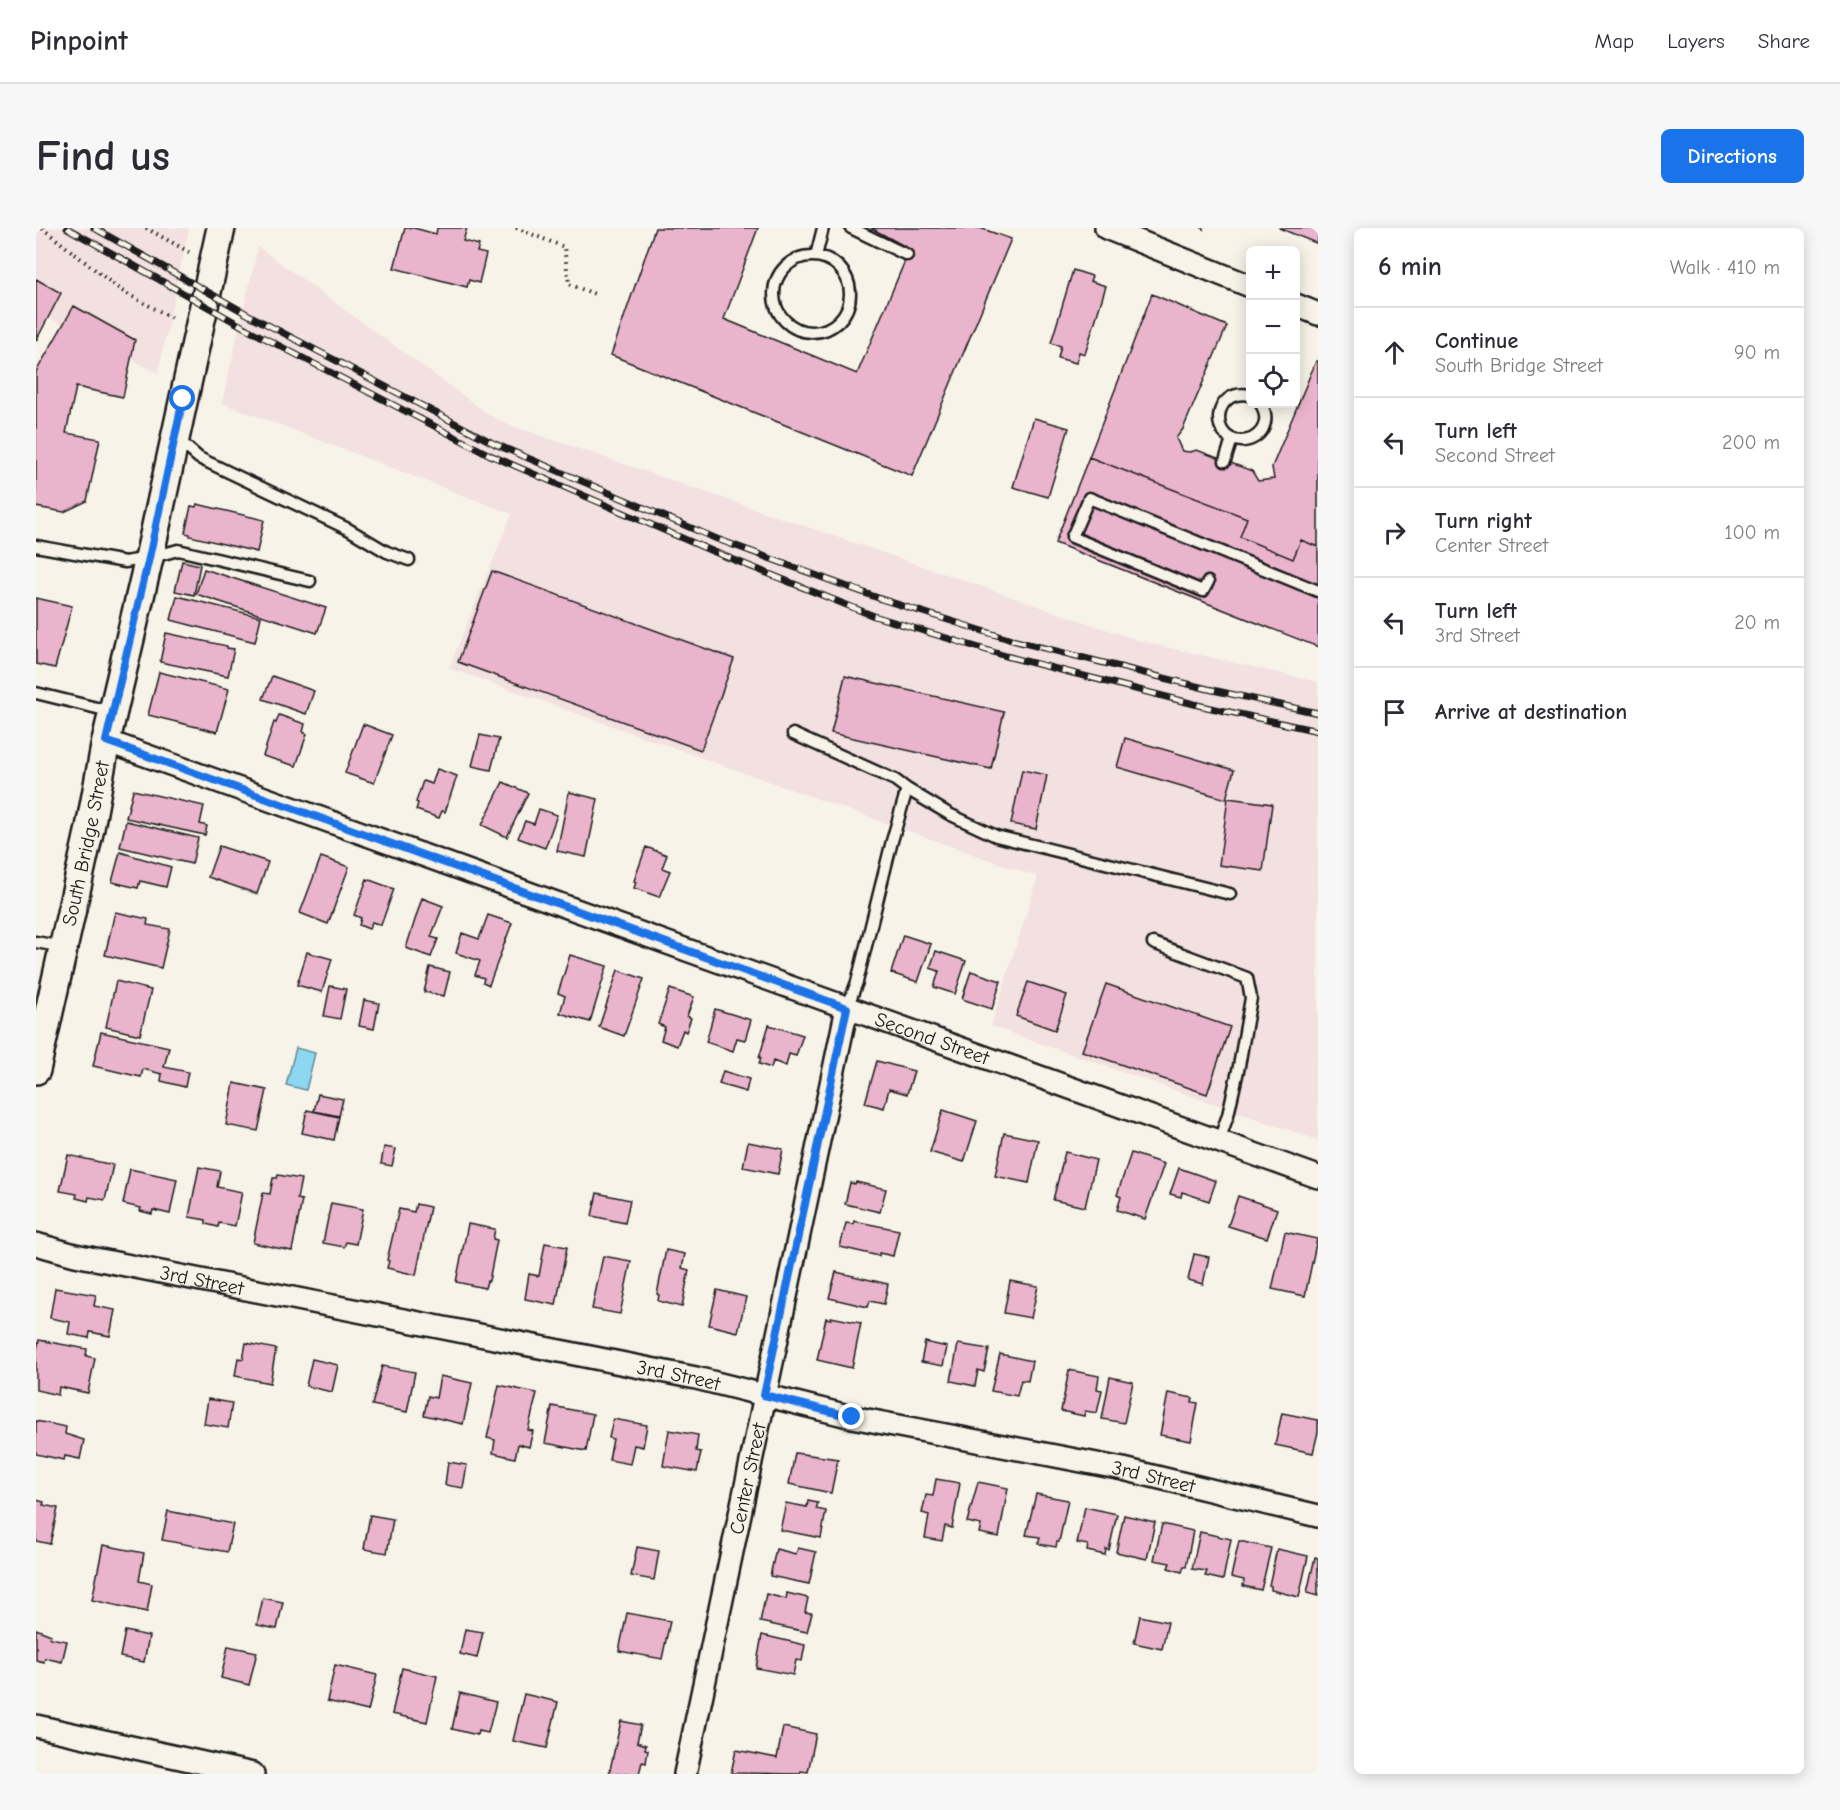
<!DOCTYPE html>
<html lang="en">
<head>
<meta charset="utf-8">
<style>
	:root { --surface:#fff; --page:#f7f7f7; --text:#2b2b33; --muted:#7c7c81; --line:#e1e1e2; --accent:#1a73e8 }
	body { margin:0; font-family:"Comic Neue",sans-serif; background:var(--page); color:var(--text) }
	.controls { position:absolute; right:18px; top:18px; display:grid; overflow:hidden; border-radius:9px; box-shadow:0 3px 15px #0003 }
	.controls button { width:54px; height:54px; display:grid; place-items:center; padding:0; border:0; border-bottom:2px solid var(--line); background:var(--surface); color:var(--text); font:30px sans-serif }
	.stop { position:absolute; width:18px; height:18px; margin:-14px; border:4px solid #1a73e8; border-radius:50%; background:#fff }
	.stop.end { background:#1a73e8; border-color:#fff; box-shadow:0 2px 6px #0008 }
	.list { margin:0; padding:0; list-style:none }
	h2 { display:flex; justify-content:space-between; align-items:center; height:78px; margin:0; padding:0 24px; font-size:26px }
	h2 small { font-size:20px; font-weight:400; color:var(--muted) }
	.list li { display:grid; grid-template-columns:39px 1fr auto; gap:18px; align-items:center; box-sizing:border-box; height:90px; padding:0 24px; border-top:2px solid var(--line) }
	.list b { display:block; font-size:22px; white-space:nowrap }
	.list p { margin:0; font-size:20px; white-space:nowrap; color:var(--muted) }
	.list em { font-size:20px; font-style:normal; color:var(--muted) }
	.icon { flex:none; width:33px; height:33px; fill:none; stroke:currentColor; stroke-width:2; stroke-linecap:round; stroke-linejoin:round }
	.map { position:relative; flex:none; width:1282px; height:1546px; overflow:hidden; border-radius:9px }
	header { display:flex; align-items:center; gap:36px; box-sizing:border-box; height:84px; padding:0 30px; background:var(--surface); border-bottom:2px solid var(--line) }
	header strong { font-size:28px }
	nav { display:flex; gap:33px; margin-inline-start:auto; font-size:21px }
	.intro { display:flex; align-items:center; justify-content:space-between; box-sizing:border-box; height:144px; padding:0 36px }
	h1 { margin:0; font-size:42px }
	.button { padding:15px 27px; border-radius:9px; background:var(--accent); color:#fff; font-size:21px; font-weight:700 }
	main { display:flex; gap:36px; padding:0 36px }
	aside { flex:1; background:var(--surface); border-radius:9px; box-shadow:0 3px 15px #0003 }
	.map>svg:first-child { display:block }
	.built { fill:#f3e0e0 }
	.water { fill:#8ed7f0; stroke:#608c9b; stroke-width:1.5 }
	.building { fill:#eab4cc; stroke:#1c1c1c; stroke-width:1.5 }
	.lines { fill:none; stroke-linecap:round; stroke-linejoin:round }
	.service-casing { stroke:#1c1c1c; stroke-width:15 }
	.minor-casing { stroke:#1c1c1c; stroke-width:26 }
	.tertiary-casing { stroke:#1c1c1c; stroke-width:32 }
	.path { stroke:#1c1c1c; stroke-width:4; stroke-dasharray:1.5 4.5; stroke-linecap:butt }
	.service { stroke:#f7f3e8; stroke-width:10 }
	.minor { stroke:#f7f3e8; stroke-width:21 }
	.tertiary { stroke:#f7f3e8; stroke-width:27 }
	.rail-casing { stroke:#1c1c1c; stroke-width:7 }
	.rail { stroke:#f7f3e8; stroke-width:4.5; stroke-dasharray:14; stroke-linecap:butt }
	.route { stroke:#1a73e8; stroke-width:8 }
	.labels { text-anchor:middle; stroke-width:4.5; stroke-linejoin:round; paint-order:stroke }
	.street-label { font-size:20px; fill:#1c1c1c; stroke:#f7f3e8 }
</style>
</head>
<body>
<header>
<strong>Pinpoint</strong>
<nav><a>Map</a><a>Layers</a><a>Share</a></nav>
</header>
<div class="intro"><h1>Find us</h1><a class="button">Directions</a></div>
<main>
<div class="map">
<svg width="1282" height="1546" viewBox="0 0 1282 1546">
	<rect width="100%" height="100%" fill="#f7f3e8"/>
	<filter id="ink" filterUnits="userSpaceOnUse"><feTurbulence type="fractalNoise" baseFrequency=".0167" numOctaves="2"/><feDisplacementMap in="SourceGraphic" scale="12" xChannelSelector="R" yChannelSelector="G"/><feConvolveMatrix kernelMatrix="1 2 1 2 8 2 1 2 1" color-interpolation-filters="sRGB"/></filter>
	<g filter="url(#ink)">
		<path class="built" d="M 0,0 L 153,0 L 122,145 L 0,83 Z
			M 222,19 L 462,193 L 1104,413 L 1282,454 L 1282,912 L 955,798 L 1002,649 L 413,440 L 476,286 L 186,175 Z"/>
		<path class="water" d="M 260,820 L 279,825 L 270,862 L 250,857 Z"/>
		<path class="building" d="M 369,0 L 378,0 L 400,6 L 401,0 L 431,0 L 427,13 L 443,17 L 441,24 L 450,26 L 443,55 L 433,52 L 431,59 L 358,40 Z
			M 619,0 L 722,0 L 688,91 L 821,146 L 874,21 L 835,0 L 944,0 L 975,11 L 876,248 L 575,127 Z
			M 1243,0 L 1282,0 L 1282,16 Z
			M 1037,42 L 1056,48 L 1054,53 L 1070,58 L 1049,126 L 1043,124 L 1040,135 L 1022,130 L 1025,118 L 1015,115 Z
			M 0,51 L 25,65 L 0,113 Z
			M 1116,66 L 1191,98 L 1147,201 L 1140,210 L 1146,223 L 1154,224 L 1161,222 L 1216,243 L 1222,253 L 1238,251 L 1236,239 L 1280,133 L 1282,133 L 1282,319 L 1265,312 L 1257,331 L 1204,309 L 1211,290 L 1053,229 Z
			M 38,78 L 99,112 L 87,169 L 40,159 L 30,205 L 64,211 L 51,273 L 28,284 L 0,279 L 0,144 Z
			M 998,190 L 1033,200 L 1012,269 L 977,259 Z
			M 1053,229 L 1211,290 L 1204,309 L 1257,331 L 1265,312 L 1282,319 L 1282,419 L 1019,315 Z
			M 161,276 L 228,292 L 221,324 L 154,308 L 154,306 L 149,305 L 155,278 L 160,279 Z
			M 146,333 L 164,337 L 158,367 L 139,363 Z
			M 168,341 L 290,380 L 281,405 L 160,366 Z
			M 456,343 L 698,431 L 665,522 L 422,434 Z
			M 141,368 L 225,389 L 219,414 L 135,392 Z
			M 0,370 L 36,378 L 19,440 L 0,436 Z
			M 130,405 L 191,418 L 191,420 L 198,421 L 192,448 L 124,434 Z
			M 123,444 L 193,461 L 181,504 L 112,487 Z
			M 236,448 L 278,463 L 270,486 L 227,471 Z
			M 809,448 L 968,484 L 955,541 L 795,505 Z
			M 243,487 L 269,496 L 267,504 L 271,506 L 260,538 L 227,528 L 238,494 L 240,495 Z
			M 327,496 L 356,507 L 338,555 L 309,545 Z
			M 444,507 L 463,511 L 455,542 L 436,538 Z
			M 1089,510 L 1198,542 L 1190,571 L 1081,539 Z
			M 401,541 L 421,548 L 409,584 L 406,583 L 403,590 L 380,582 L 382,575 L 380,574 L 387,553 L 396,556 Z
			M 986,542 L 1011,547 L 1000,601 L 975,596 Z
			M 467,554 L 492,565 L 471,609 L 446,597 Z
			M 97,562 L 168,578 L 164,596 L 171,598 L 169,607 L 90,590 Z
			M 533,564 L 562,571 L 550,629 L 521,623 Z
			M 1192,570 L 1236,576 L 1227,643 L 1183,637 Z
			M 503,581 L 521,587 L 509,620 L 482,610 L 489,593 L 498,596 Z
			M 90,593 L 162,610 L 156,636 L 84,619 Z
			M 183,618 L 232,634 L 221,666 L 172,649 Z
			M 610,619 L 631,627 L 626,640 L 634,643 L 623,669 L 598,660 L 600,654 L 598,653 Z
			M 84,624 L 135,639 L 130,659 L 104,653 L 102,660 L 76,654 Z
			M 285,629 L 313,639 L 292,696 L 264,685 Z
			M 331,651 L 358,661 L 345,697 L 336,694 L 333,701 L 323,697 L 325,690 L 318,687 Z
			M 386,670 L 407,678 L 395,709 L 402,711 L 395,729 L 370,720 Z
			M 79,684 L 112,691 L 111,697 L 134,701 L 125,740 L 69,727 Z
			M 452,687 L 476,695 L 453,757 L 447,754 L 448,750 L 439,747 L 444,733 L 420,725 L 426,705 L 443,711 Z
			M 867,707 L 895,716 L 882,754 L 855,745 Z
			M 900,723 L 930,733 L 919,766 L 898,759 L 903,743 L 894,740 Z
			M 271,724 L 296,731 L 286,764 L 261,757 Z
			M 534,727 L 571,738 L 554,794 L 524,785 L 529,768 L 522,765 Z
			M 394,739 L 414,744 L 408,768 L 388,764 Z
			M 582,742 L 608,751 L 588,808 L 563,799 Z
			M 935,743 L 965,753 L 956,781 L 926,771 Z
			M 80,753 L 115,762 L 104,807 L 70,799 Z
			M 992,754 L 1031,767 L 1019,802 L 980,788 Z
			M 1070,756 L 1194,799 L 1171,866 L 1046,823 Z
			M 294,758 L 310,761 L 304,791 L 288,788 Z
			M 634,761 L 658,769 L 651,788 L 655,790 L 650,804 L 647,802 L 641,818 L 625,812 L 629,799 L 622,796 Z
			M 328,772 L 343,775 L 338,801 L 323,798 Z
			M 679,781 L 715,792 L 709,812 L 701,810 L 697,823 L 670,814 Z
			M 733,797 L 767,807 L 760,828 L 753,826 L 750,838 L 737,833 L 735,840 L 723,836 L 725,830 L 723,830 Z
			M 65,804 L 133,819 L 128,839 L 152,844 L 149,859 L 125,853 L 126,846 L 107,841 L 105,849 L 57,838 Z
			M 841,833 L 878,843 L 871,866 L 853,861 L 848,880 L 829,875 Z
			M 687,843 L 713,851 L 710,864 L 683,856 Z
			M 198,855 L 231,862 L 222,903 L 190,897 Z
			M 282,866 L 307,871 L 303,888 L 278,883 Z
			M 271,882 L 303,889 L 298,912 L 266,905 Z
			M 907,882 L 941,893 L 928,934 L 894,924 Z
			M 968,905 L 1002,912 L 993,955 L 959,948 Z
			M 712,914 L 747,921 L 742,946 L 707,939 Z
			M 348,919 L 360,921 L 356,938 L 345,936 Z
			M 1029,924 L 1060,932 L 1049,979 L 1017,972 Z
			M 1095,925 L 1128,936 L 1109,991 L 1081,982 L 1085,969 L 1081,967 Z
			M 32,927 L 77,937 L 69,972 L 53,969 L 52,973 L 40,970 L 41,966 L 24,963 Z
			M 163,939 L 184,943 L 181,959 L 206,964 L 199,998 L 183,995 L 182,999 L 170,996 L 170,992 L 153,989 Z
			M 1143,940 L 1180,953 L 1173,973 L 1146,964 L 1145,969 L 1134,966 Z
			M 94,941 L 141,951 L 134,986 L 117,982 L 116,986 L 104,983 L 105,980 L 87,976 Z
			M 242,947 L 265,951 L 261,971 L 266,972 L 256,1023 L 217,1015 L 227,965 L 234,966 L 237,950 L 241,950 Z
			M 820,954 L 850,961 L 844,984 L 809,976 L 814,955 L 819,956 Z
			M 561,965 L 594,972 L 589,995 L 556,988 Z
			M 1202,968 L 1241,981 L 1231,1010 L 1192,998 Z
			M 295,975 L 327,981 L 320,1016 L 310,1014 L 308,1019 L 287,1015 Z
			M 380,976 L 394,979 L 380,1047 L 351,1040 L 353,1033 L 351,1032 L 363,981 L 378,984 Z
			M 818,993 L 863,1002 L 857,1028 L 843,1025 L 843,1028 L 804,1019 L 810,995 L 817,996 Z
			M 432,996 L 459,1001 L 457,1011 L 461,1012 L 453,1053 L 451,1053 L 449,1060 L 420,1054 Z
			M 1249,1004 L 1281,1011 L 1269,1068 L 1236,1061 Z
			M 509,1015 L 531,1019 L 520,1077 L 489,1071 L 493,1046 L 503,1048 Z
			M 630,1022 L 649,1026 L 646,1040 L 653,1042 L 646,1079 L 622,1073 L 623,1067 L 621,1066 Z
			M 1158,1026 L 1173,1029 L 1167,1056 L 1152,1052 Z
			M 567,1028 L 595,1033 L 584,1086 L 556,1081 Z
			M 800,1044 L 852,1056 L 848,1076 L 834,1073 L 832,1079 L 793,1070 Z
			M 974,1053 L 1002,1058 L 995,1090 L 968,1085 Z
			M 19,1060 L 60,1067 L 58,1078 L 79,1082 L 74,1108 L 54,1104 L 53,1110 L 32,1106 L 34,1094 L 14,1090 Z
			M 681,1062 L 710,1069 L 702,1104 L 673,1097 Z
			M 795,1089 L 825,1095 L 816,1140 L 781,1132 L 790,1090 L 795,1091 Z
			M 3,1112 L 51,1121 L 50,1128 L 59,1130 L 52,1165 L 23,1159 L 22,1167 L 0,1162 L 0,1125 Z
			M 889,1114 L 911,1119 L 907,1138 L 885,1134 Z
			M 210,1115 L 240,1121 L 234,1155 L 199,1148 L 202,1130 L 207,1131 Z
			M 922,1116 L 953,1121 L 948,1144 L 942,1142 L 939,1158 L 915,1153 Z
			M 964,1126 L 996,1133 L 992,1153 L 985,1152 L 981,1168 L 955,1163 Z
			M 276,1131 L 302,1137 L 296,1164 L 270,1158 Z
			M 346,1138 L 379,1144 L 371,1184 L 336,1177 Z
			M 1033,1142 L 1063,1148 L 1061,1161 L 1066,1162 L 1061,1185 L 1049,1183 L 1048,1188 L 1025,1183 Z
			M 404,1148 L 436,1155 L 427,1196 L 388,1187 L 392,1168 L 400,1170 Z
			M 1074,1149 L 1097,1154 L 1088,1195 L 1066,1191 Z
			M 463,1157 L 501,1165 L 492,1202 L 497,1203 L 493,1219 L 482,1216 L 479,1230 L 457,1225 L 459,1212 L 451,1210 Z
			M 1132,1165 L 1157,1170 L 1156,1174 L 1162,1175 L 1155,1213 L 1124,1207 Z
			M 172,1171 L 196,1175 L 192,1200 L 168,1196 Z
			M 516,1178 L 557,1186 L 550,1223 L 509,1215 Z
			M 1246,1185 L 1282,1192 L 1282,1204 L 1277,1225 L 1239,1217 Z
			M 577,1191 L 611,1197 L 607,1219 L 598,1217 L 594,1236 L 573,1232 L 577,1211 L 573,1210 Z
			M 0,1193 L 30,1199 L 29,1206 L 48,1212 L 44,1231 L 29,1228 L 28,1232 L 0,1226 Z
			M 633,1202 L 662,1207 L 660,1223 L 665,1224 L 661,1244 L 627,1238 Z
			M 759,1225 L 802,1231 L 795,1265 L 753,1256 Z
			M 412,1234 L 431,1237 L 427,1260 L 409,1257 Z
			M 900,1251 L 924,1255 L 916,1300 L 909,1298 L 906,1313 L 889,1310 L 893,1287 L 886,1285 L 890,1267 L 897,1268 Z
			M 942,1254 L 972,1260 L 963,1309 L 943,1305 L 945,1297 L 931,1294 Z
			M 1000,1266 L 1032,1272 L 1023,1314 L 1021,1314 L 1020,1319 L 1002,1316 L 1004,1309 L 990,1307 Z
			M 0,1272 L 8,1274 L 7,1277 L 22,1280 L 14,1316 L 0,1313 Z
			M 772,1273 L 782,1275 L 780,1281 L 790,1283 L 785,1310 L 744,1302 L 750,1275 L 771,1279 Z
			M 1049,1279 L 1081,1286 L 1073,1322 L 1070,1321 L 1069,1327 L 1051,1323 L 1052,1317 L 1041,1315 Z
			M 132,1283 L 197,1296 L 191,1324 L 126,1312 Z
			M 334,1287 L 357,1291 L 351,1325 L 328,1321 Z
			M 1088,1287 L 1119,1294 L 1111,1331 L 1080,1324 Z
			M 1126,1296 L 1157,1303 L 1150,1339 L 1148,1338 L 1146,1344 L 1132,1340 L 1134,1335 L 1118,1332 Z
			M 1164,1304 L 1195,1311 L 1187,1352 L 1169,1348 L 1171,1343 L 1156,1341 Z
			M 1203,1313 L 1235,1320 L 1225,1362 L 1207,1358 L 1208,1352 L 1195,1349 Z
			M 67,1317 L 108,1325 L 103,1353 L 116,1356 L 111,1384 L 56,1372 Z
			M 601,1319 L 623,1323 L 618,1352 L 595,1348 Z
			M 762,1320 L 780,1324 L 773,1356 L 734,1348 L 740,1321 L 760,1326 Z
			M 1241,1321 L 1272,1328 L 1263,1369 L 1235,1362 L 1235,1358 L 1233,1357 Z
			M 1279,1329 L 1282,1330 L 1282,1368 L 1271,1365 Z
			M 751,1365 L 772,1370 L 769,1384 L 776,1385 L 771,1404 L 724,1394 L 730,1366 L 750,1371 Z
			M 227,1370 L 247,1374 L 241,1401 L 221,1397 Z
			M 591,1385 L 634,1393 L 626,1431 L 583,1423 Z
			M 1104,1388 L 1132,1394 L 1126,1421 L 1098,1415 Z
			M 0,1401 L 15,1407 L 14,1410 L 31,1413 L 26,1434 L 9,1430 L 8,1434 L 0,1432 Z
			M 429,1401 L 447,1404 L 441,1430 L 424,1426 Z
			M 89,1403 L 113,1408 L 108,1434 L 84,1429 Z
			M 726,1407 L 769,1417 L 766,1433 L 760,1432 L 757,1447 L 720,1440 Z
			M 192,1418 L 221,1424 L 213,1457 L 185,1450 Z
			M 299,1437 L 341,1447 L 332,1483 L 291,1473 Z
			M 366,1440 L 401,1448 L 391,1494 L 356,1486 Z
			M 424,1465 L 460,1474 L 452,1505 L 442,1503 L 441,1507 L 416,1501 Z
			M 488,1466 L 522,1474 L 511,1520 L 477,1513 Z
			M 585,1493 L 605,1497 L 601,1514 L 610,1517 L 609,1521 L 612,1522 L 610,1535 L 606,1534 L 603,1546 L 573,1546 Z
			M 747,1499 L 780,1506 L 772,1544 L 765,1543 L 764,1546 L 695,1545 L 700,1522 L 741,1530 Z"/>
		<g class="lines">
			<defs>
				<path id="service" d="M 815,0 L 871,27
					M 780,28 L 787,0
					M738 66a38 38 0 1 1 76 0a38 38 0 1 1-76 0Z
					M 1214,167 C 1176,160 1173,212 1205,213 C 1214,213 1221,209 1226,202 C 1231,193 1230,184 1225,176
					M 141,211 L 163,230 L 312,301 L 351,324 L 373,332
					M 1189,233 L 1196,211
					M 0,318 L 89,334 L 113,330 L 142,322 L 274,353
					M 1172,354 L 1167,363 L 1036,309 L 1053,270 L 1282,363
					M 0,465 L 77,484
					M 757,506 L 859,552 L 871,561 L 856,613 L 821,754 L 811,780
					M 871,561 L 913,586 L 960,608 L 1194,666
					M 0,714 L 27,719
					M 1117,715 L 1211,750 L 1215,770 L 1203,838 L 1192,887 L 1183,913"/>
				<g id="minor">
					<path d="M 1070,0 L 1214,58"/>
					<path d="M 1260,77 L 1282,86"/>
					<path id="s1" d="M 70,513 L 1282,949"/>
					<path id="s2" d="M 0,1016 L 39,1027 L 660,1150 L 816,1189 L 1087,1241 L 1282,1288"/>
					<path d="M 0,1498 L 217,1546"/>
					<path id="s3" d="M 649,1546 L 811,780"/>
				</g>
				<g id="tertiary">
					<path id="s4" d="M 0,842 L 54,600 L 70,513 L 113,330 L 185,0"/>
				</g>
			</defs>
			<use href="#service" class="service-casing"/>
			<use href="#minor" class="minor-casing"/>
			<use href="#tertiary" class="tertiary-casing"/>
			<path class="path" d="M 6,0 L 86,63 L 138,91
				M 110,0 L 153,24
				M 480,0 L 528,19 L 533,56 L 561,67
				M 1166,1 L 1167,0"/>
			<use href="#service" class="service"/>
			<use href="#minor" class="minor"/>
			<use href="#tertiary" class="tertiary"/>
			<defs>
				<path id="rail" d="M 31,0 L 213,102 L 454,227 L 676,323 L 838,388 L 970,428 L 1166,478 L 1282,503
					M 58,0 L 213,87 L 459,216 L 681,311 L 845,371 L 976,412 L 1172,461 L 1282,485"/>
			</defs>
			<use href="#rail" class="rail-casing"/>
			<use href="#rail" class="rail"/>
		</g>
	</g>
	<g class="lines" filter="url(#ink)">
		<path class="route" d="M 147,171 L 113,330 L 70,513 L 811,780 L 728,1167 L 816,1189"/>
	</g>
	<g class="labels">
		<g class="street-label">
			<text dy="7" stroke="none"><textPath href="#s4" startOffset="232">South Bridge Street</textPath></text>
			<text dy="7" stroke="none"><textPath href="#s1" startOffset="878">Second Street</textPath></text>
			<text dy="7" stroke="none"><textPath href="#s2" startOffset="170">3rd Street</textPath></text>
			<text dy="7" stroke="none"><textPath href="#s2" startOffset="656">3rd Street</textPath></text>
			<text dy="7" stroke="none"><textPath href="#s2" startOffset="1142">3rd Street</textPath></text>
			<text dy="7" stroke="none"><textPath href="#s3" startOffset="302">Center Street</textPath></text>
		</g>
	</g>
</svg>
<div class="controls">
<button>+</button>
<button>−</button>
<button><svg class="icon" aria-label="locate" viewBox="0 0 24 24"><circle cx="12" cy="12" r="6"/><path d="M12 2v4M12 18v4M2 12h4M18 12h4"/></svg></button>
</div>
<div class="stop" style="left:147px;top:171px"></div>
<div class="stop end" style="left:816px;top:1189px"></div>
</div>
<aside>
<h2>6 min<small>Walk · 410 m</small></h2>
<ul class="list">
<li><svg class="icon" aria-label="ahead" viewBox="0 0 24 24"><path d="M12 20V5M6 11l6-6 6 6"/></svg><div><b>Continue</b><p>South Bridge Street</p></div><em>90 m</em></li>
<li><svg class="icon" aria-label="left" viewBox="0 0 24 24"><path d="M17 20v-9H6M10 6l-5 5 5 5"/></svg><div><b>Turn left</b><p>Second Street</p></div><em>200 m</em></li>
<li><svg class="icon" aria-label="right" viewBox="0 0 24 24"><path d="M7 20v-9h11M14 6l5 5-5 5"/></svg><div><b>Turn right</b><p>Center Street</p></div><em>100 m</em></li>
<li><svg class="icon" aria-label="left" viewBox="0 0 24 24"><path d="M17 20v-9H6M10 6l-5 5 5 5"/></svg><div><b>Turn left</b><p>3rd Street</p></div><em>20 m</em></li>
<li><svg class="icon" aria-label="arrive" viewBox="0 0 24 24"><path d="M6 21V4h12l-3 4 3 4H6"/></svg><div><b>Arrive at destination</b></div></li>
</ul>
</aside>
</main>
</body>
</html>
